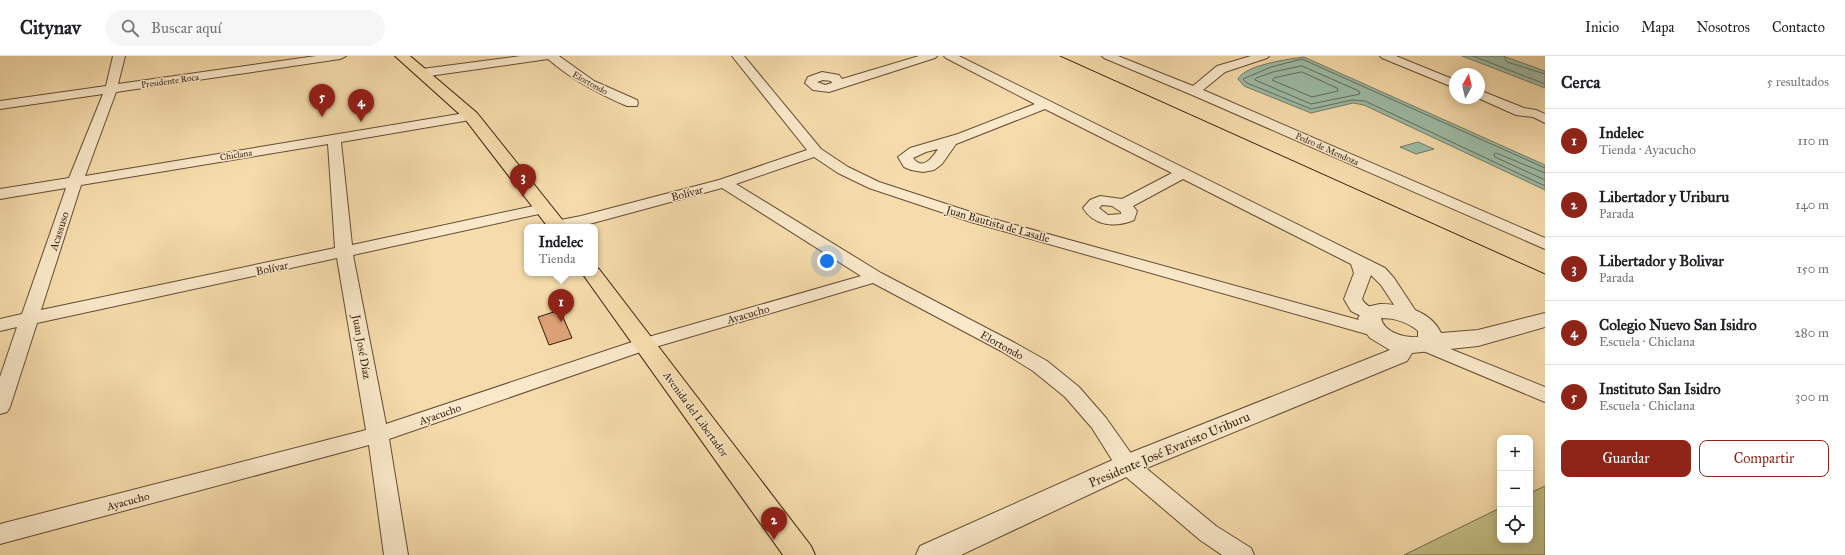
<!DOCTYPE html>
<html lang="es">
<head>
<meta charset="utf-8">
<style>
	:root { --surface:#fff; --page:#f6f6f6; --text:#202124; --muted:#757577; --line:#e0e0e0; --accent:#8f2418 }
	body { margin:0; font-family:"IM FELL Great Primer",serif; background:var(--page); color:var(--text) }
	.controls { position:absolute; right:12px; bottom:12px; display:grid; overflow:hidden; border-radius:8px; box-shadow:0 2px 10px #0003 }
	.controls button { width:36px; height:36px; display:grid; place-items:center; padding:0; border:0; border-bottom:1px solid var(--line); background:var(--surface); color:var(--text); font:20px sans-serif }
	.compass { position:absolute; left:1449px; top:12px; width:36px; height:36px; border-radius:50%; background:var(--surface); box-shadow:0 2px 10px #0003; rotate:8deg }
	.you { position:absolute; left:827px; top:205px; width:14px; height:14px; margin:-10px; border:3px solid #fff; border-radius:50%; background:#1a73e8; box-shadow:0 0 0 6px #1a73e833 }
	.badge { display:grid; place-items:center; width:26px; height:26px; border-radius:50%; background:var(--accent); color:#fff; font-size:13px; font-weight:700 }
	.pin { position:absolute; translate:-50% -33px; filter:drop-shadow(0 1px 2px #0008) }
	.pin::after { content:''; position:absolute; top:21px; width:14px; height:12px; background:inherit; clip-path:polygon(0 0,100% 0,50% 100%) }
	.popup { position:absolute; left:524px; top:168px; width:74px; height:52px; box-sizing:border-box; display:grid; place-content:center; border-radius:8px; background:var(--surface); filter:drop-shadow(0 1px 3px #0005); font-size:13px; white-space:nowrap; color:var(--muted) }
	.popup b { font-size:15px; color:var(--text) }
	.popup::after { content:''; position:absolute; left:50%; top:100%; margin-left:-8px; border:8px solid transparent; border-top-color:var(--surface) }
	.list { margin:0; padding:0; list-style:none }
	h2 { display:flex; justify-content:space-between; align-items:center; height:52px; margin:0; padding:0 16px; font-size:17px }
	h2 small { font-size:13px; font-weight:400; color:var(--muted) }
	.list li { display:grid; grid-template-columns:26px 1fr auto; gap:12px; align-items:center; box-sizing:border-box; height:64px; padding:0 16px; border-top:1px solid var(--line) }
	.list b { display:block; font-size:15px; white-space:nowrap }
	.list p { margin:0; font-size:13px; white-space:nowrap; color:var(--muted) }
	.list em { font-size:13px; font-style:normal; color:var(--muted) }
	.actions { display:flex; gap:8px; padding:12px 16px }
	.actions a { flex:1; padding:9px 0; border:1px solid var(--accent); border-radius:8px; text-align:center; font-size:14px; color:var(--accent) }
	.actions .main { background:var(--accent); color:#fff }
	.icon { flex:none; width:22px; height:22px; fill:none; stroke:currentColor; stroke-width:2; stroke-linecap:round; stroke-linejoin:round }
	.map { position:relative; flex:none; width:1545px; height:499px; overflow:hidden }
	header { display:flex; align-items:center; gap:24px; box-sizing:border-box; height:56px; padding:0 20px; background:var(--surface); border-bottom:1px solid var(--line) }
	header strong { font-size:19px }
	nav { display:flex; gap:22px; margin-inline-start:auto; font-size:14px }
	.search { width:280px; height:36px; background:var(--page); display:flex; align-items:center; gap:10px; box-sizing:border-box; padding:0 14px; border-radius:22px; color:var(--muted); font-size:15px }
	main { display:flex }
	aside { flex:1; background:var(--surface) }
	.map>svg:first-child { display:block }
	.green { fill:#c2bf86; stroke:#7b6e49 }
	.water { fill:#9dbca7; stroke:#737c69 }
	.lines { fill:none; stroke-linecap:round; stroke-linejoin:round }
	.shore { stroke:#686c5a; stroke-width:1 }
	.building { fill:#dea277; stroke:#341c0c }
	.minor-casing { stroke:#644c34; stroke-width:2 }
	.tertiary-casing { stroke:#644c34; stroke-width:2 }
	.primary-casing { stroke:#341c0c; stroke-width:2 }
	.minor { fill:#f9e8c9; fill-rule:evenodd }
	.tertiary { fill:#f9e8c9; fill-rule:evenodd }
	.primary { fill:#f6dcac; fill-rule:evenodd }
	.tram { stroke:#341c0c; stroke-width:1 }
	.labels { text-anchor:middle; stroke-width:3; stroke-linejoin:round; paint-order:stroke }
	.far-street-label { font-size:9px; fill:#341c0c; stroke:#f9e8c9 }
	.street-label { font-size:11px; fill:#341c0c; stroke:#f9e8c9 }
	.near-street-label { font-size:13px; fill:#341c0c; stroke:#f9e8c9 }
</style>
</head>
<body>
<header>
<strong>Citynav</strong>
<div class="search"><svg class="icon" aria-label="search" viewBox="0 0 24 24"><circle cx="10" cy="10" r="6"/><path d="M15 15l6 6"/></svg>Buscar aquí</div>
<nav><a>Inicio</a><a>Mapa</a><a>Nosotros</a><a>Contacto</a></nav>
</header>
<main>
<div class="map">
<svg width="1545" height="499" viewBox="0 0 1545 499">
	<rect width="100%" height="100%" fill="#f6dcac"/>
	<filter id="stains"><feTurbulence type="fractalNoise" baseFrequency=".005" numOctaves="4"/><feColorMatrix values="0 0 0 0 .2 0 0 0 0 .09 0 0 0 0 .02 0 0 0 .5 -.17"/></filter>
	<radialGradient id="worn" r=".72"><stop offset=".6" stop-color="#630" stop-opacity="0"/><stop offset="1" stop-color="#630" stop-opacity=".3"/></radialGradient>
	<path class="green" d="M 1545,430 L 1545,499 L 1404,499 L 1500,452 L 1500,484 L 1530,484 L 1530,437 Z"/>
	<path class="water" d="M 1462,0 L 1503,0 L 1545,15 L 1545,32 Z
		M 1304,1 L 1545,109 L 1545,134 L 1364,49 L 1353,47 L 1311,57 L 1244,30 L 1238,23 C 1245,9 1289,3 1304,1 Z
		M 1418,86 L 1434,93 L 1416,98 L 1400,91 Z"/>
	<g class="lines">
		<path class="shore" d="M 1473,0 L 1545,28
			M 1504,0 L 1507,6 L 1545,18
			M 1302,10 L 1359,35 L 1360,38 L 1311,48 L 1255,24 L 1256,22 L 1273,16 Z
			M 1302,16 L 1337,32 L 1338,35 L 1312,41 L 1272,24 L 1274,22 Z
			M 1545,112 L 1302,3 L 1271,11 L 1243,23 L 1247,27 L 1311,53 L 1352,44 L 1365,45 L 1545,130
			M 1545,117 L 1496,97 L 1494,98 L 1495,101 L 1545,124"/>
	</g>
	<path class="building" d="M 560,254 L 572,282 L 549,289 L 538,261 Z"/>
	<g class="lines">
		<defs>
			<path id="minor" d="M 113,0 L 125,0 L 118,28 L 316,0 L 346,0 L 340,3 L 116,36 L 85,120 L 471,56 L 476,57 L 478,60 L 476,63 L 341,86 L 352,189 L 543,148 L 548,150 L 551,153 L 548,156 L 353,199 L 386,368 L 638,284 L 861,220 L 722,132 L 582,170 L 549,171 L 548,169 L 550,166 L 581,160 L 719,124 L 807,94 L 732,0 L 744,0 L 821,93 L 848,111 L 879,126 L 983,160 L 1384,271 L 1386,275 L 1384,279 L 1377,281 L 971,166 L 869,132 L 838,117 L 814,101 L 736,128 L 881,217 L 1015,287 L 1047,305 L 1079,331 L 1106,362 L 1135,403 L 1216,470 L 1251,492 L 1254,499 L 1222,499 L 1200,484 L 1119,415 L 1092,372 L 1065,341 L 1033,315 L 1001,295 L 873,227 L 652,292 L 389,383 L 408,499 L 384,499 L 369,389 L 0,488 L 0,468 L 366,374 L 337,202 L 37,267 L 10,351 L 7,356 L 0,358 L 0,321 L 17,271 L 0,275 L 0,263 L 22,258 L 66,132 L 0,143 L 0,133 L 69,122 L 103,38 L 0,53 L 0,45 L 106,30 ZM 328,88 L 335,192 L 41,254 L 81,129 Z
				M 521,0 L 559,0 L 594,25 L 637,44 L 638,47 L 637,50 L 627,50 C 599,38 572,24 548,3 L 422,21 L 416,17 L 422,13 Z
				M 919,0 L 937,0 L 935,2 L 829,36 L 813,34 L 805,27 L 808,21 L 822,16 L 839,19 L 842,23 ZM 823,24 L 831,25 L 832,27 L 825,29 L 817,26 Z
				M 944,0 L 959,0 L 1385,212 L 1394,222 L 1419,260 L 1416,264 L 1410,266 L 1404,264 L 1381,229 L 1371,219 L 1362,243 C 1366,251 1375,252 1380,259 L 1377,263 L 1371,265 L 1351,255 L 1344,243 L 1354,217 L 1351,208 L 1183,123 L 1133,150 L 1137,155 L 1134,164 C 1115,172 1094,170 1083,152 L 1090,144 L 1100,140 L 1122,143 L 1172,117 L 1045,53 L 956,88 L 942,108 L 934,114 L 923,116 L 911,114 L 904,111 L 898,101 L 910,92 L 958,78 L 1035,48 L 946,2 ZM 938,93 C 932,102 923,115 913,102 L 926,96 ZM 1102,149 L 1112,150 L 1121,156 L 1121,158 L 1108,159 L 1099,152 Z
				M 1102,0 L 1118,0 L 1193,30 L 1217,10 L 1251,0 L 1269,0 L 1267,2 L 1225,16 L 1203,34 L 1545,182 L 1545,193 L 1190,38 L 1104,2 Z
				M 1380,0 L 1396,0 L 1455,24 L 1455,32 L 1382,2 Z
				M 1479,34 L 1524,52 L 1536,54 L 1545,58 L 1545,67 L 1533,61 L 1516,59 L 1478,42 L 1479,42 Z
				M 1423,282 L 1545,331 L 1545,346 L 1416,292 L 1414,288 L 1416,284 Z"/>
			<path id="tertiary" d="M 1380,248 C 1403,248 1431,255 1441,277 L 1478,274 L 1545,257 L 1545,271 L 1478,290 L 1412,297 L 1407,305 L 1137,416 L 961,499 L 916,499 L 920,490 L 1117,402 L 1390,294 L 1370,282 L 1361,270 L 1358,262 L 1366,251 ZM 1381,262 C 1394,262 1408,266 1418,275 L 1418,281 C 1405,282 1384,277 1381,262 Z"/>
			<path id="primary" d="M 395,0 L 410,0 L 477,57 L 568,171 L 548,171 L 465,63 Z
				M 595,211 L 599,213 L 811,490 L 815,499 L 783,499 L 582,217 L 595,217 Z"/>
		</defs>
		<use href="#minor" class="minor-casing"/>
		<use href="#tertiary" class="tertiary-casing"/>
		<use href="#primary" class="primary-casing"/>
		<use href="#minor" class="minor"/>
		<use href="#tertiary" class="tertiary"/>
		<use href="#primary" class="primary"/>
		<path class="tram" d="M 1060,0 L 1545,218"/>
	</g>
	<g class="labels">
		<g class="far-street-label">
			<text transform="translate(170 25) rotate(-8)" y="3">Presidente Roca</text>
			<text transform="translate(590 27) rotate(29)" y="3">Elortondo</text>
			<text transform="translate(1327 93) rotate(24)" y="3">Pedro de Mendoza</text>
			<text transform="translate(236 99) rotate(-9)" y="3">Chiclana</text>
		</g>
		<g class="street-label">
			<text transform="translate(687 137) rotate(-15)" y="4">Bolívar</text>
			<text transform="translate(998 168) rotate(16)" y="4">Juan Bautista de Lasalle</text>
			<text transform="translate(59 175) rotate(-72)" y="4">Acassuso</text>
			<text transform="translate(272 212) rotate(-12)" y="4">Bolívar</text>
			<text transform="translate(748 258) rotate(-16)" y="4">Ayacucho</text>
			<text transform="translate(1002 289) rotate(29)" y="4">Elortondo</text>
			<text transform="translate(362 291) rotate(80)" y="4">Juan José Díaz</text>
			<text transform="translate(440 358) rotate(-19)" y="4">Ayacucho</text>
			<text transform="translate(696 358) rotate(54)" y="4">Avenida del Libertador</text>
			<text transform="translate(128 445) rotate(-15)" y="4">Ayacucho</text>
		</g>
		<g class="near-street-label">
			<text transform="translate(1169 393) rotate(-23)" y="5">Presidente José Evaristo Uriburu</text>
		</g>
	</g>
	<rect width="100%" height="100%" filter="url(#stains)"/>
	<rect width="100%" height="100%" fill="url(#worn)"/>
</svg>
<div class="controls">
<button>+</button>
<button>−</button>
<button><svg class="icon" aria-label="locate" viewBox="0 0 24 24"><circle cx="12" cy="12" r="6"/><path d="M12 2v4M12 18v4M2 12h4M18 12h4"/></svg></button>
</div>
<svg class="compass" viewBox="-18 -18 36 36"><path d="M0-13l5 13h-10z" fill="#e53935"/><path d="M0 13l5-13h-10z" fill="#757577"/></svg>
<div class="you"></div>
<div class="pin badge" style="left:561px;top:266px">1</div>
<div class="popup"><b>Indelec</b>Tienda</div>
<div class="pin badge" style="left:774px;top:484px">2</div>
<div class="pin badge" style="left:523px;top:141px">3</div>
<div class="pin badge" style="left:361px;top:66px">4</div>
<div class="pin badge" style="left:322px;top:61px">5</div>
</div>
<aside>
<h2>Cerca<small>5 resultados</small></h2>
<ul class="list">
<li><span class="badge">1</span><div><b>Indelec</b><p>Tienda · Ayacucho</p></div><em>110 m</em></li>
<li><span class="badge">2</span><div><b>Libertador y Uriburu</b><p>Parada</p></div><em>140 m</em></li>
<li><span class="badge">3</span><div><b>Libertador y Bolivar</b><p>Parada</p></div><em>150 m</em></li>
<li><span class="badge">4</span><div><b>Colegio Nuevo San Isidro</b><p>Escuela · Chiclana</p></div><em>280 m</em></li>
<li><span class="badge">5</span><div><b>Instituto San Isidro</b><p>Escuela · Chiclana</p></div><em>300 m</em></li>
</ul>
<div class="actions"><a class="main">Guardar</a><a>Compartir</a></div>
</aside>
</main>
</body>
</html>
